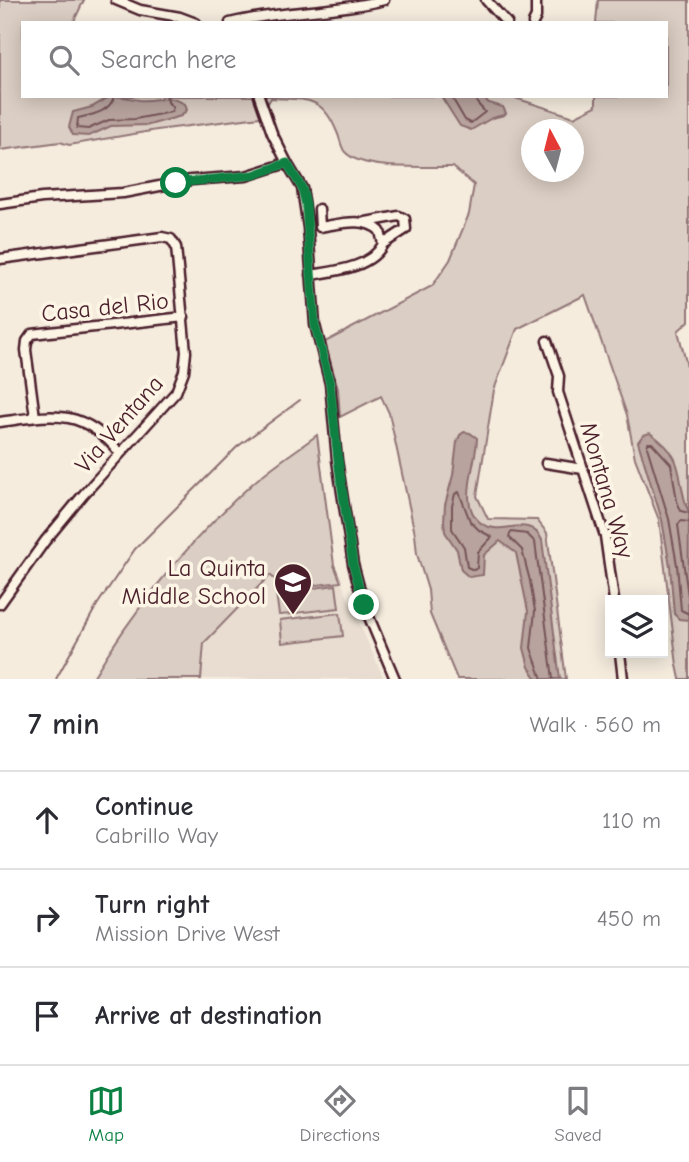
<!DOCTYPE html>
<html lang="en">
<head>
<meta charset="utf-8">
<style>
	:root { --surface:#fff; --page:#f7f7f7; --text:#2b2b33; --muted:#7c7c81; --line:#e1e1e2; --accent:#0b8043 }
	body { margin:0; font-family:"Comic Neue",sans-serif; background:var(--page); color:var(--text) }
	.controls { position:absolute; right:21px; bottom:21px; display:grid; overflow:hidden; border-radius:0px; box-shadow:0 4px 18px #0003 }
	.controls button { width:63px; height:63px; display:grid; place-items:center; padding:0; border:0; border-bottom:2px solid var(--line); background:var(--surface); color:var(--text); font:35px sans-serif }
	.compass { position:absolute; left:521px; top:119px; width:63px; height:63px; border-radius:50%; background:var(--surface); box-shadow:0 4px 18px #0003; rotate:353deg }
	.stop { position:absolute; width:21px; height:21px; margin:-16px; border:5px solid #0b8043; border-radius:50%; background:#fff }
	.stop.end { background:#0b8043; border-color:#fff; box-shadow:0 2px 7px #0008 }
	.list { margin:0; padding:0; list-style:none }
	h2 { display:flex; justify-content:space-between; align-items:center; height:91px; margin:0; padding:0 28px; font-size:30px }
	h2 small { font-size:23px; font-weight:400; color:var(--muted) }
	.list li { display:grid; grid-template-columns:46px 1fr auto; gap:21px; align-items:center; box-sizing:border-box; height:98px; padding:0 28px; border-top:2px solid var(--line) }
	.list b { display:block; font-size:26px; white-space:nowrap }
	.list p { margin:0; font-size:23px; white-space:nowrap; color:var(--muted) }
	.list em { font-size:23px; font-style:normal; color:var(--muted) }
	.icon { flex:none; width:38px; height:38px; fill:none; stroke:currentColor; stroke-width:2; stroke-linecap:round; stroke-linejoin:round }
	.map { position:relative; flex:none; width:689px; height:679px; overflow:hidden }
	.search { position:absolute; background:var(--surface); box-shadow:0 4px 18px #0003; left:21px; right:21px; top:21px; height:77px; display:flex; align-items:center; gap:18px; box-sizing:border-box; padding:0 24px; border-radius:0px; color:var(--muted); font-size:26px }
	.sheet { height:385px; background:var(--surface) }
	nav { display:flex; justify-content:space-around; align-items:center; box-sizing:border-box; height:98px; border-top:2px solid var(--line); background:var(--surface); font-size:19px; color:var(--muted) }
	nav a { display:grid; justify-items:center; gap:4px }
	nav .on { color:var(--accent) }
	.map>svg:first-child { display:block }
	.built { fill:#e8ddd0 }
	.green { fill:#dbcec4; stroke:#927678; stroke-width:2; fill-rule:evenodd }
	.water { fill:#b8a39e; stroke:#8c6e70; stroke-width:2 }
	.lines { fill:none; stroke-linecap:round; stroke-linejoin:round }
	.shore { stroke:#765459; stroke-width:2 }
	.stream { stroke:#8c6e70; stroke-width:2 }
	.minor-casing { stroke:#4a1f2b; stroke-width:13 }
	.minor { stroke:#fcf5e5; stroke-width:8 }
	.route { stroke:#0b8043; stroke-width:9 }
	.labels { text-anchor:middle; stroke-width:7; stroke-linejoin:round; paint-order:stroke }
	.street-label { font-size:24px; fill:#4a1f2b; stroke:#fcf5e5 }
	.poi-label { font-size:24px; fill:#4a1f2b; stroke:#fcf5e5; text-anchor:end }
</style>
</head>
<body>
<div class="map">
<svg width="689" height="679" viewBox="0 0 689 679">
	<rect width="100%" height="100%" fill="#f5ecde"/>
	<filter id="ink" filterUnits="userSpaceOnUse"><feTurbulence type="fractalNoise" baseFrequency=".0143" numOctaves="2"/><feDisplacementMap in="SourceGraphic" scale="14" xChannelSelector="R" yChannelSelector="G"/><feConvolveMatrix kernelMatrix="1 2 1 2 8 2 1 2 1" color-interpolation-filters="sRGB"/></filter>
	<g filter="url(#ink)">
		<path class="built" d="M 270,575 L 285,589 L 341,582 L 384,679 L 201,679 L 204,643 Z"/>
		<path class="green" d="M 0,0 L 84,0 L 73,23 L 23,23 L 23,96 L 509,96 L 574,117 L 596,106 L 596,96 L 666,96 L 666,23 L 596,23 L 598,0 L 689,0 L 689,321 L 678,331 L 689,374 L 689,679 L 680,679 L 677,665 L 659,520 L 635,458 L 627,415 L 585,295 L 517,329 L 494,390 L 477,496 L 488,519 L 537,520 L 547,533 L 566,679 L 457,679 L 430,614 L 428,590 L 417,554 L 415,534 L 389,413 L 381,396 L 340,417 L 338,389 L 325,342 L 432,286 L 450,260 L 469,214 L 474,185 L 453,167 C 427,166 364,172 345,152 C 341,148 340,138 337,132 C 322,95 306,100 271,98 L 260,117 L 157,130 L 69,145 L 60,142 L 0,150 ZM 532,130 L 574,130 L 574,172 L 532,172 Z
			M 317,435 L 334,565 L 341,582 L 285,589 L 270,575 L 204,643 L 201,679 L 92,679 C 135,608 190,540 252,484 C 272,466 296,451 317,435 Z
			M 336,585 L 339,608 L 295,613 L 292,591 Z
			M 291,591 L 293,614 L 279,615 L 276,593 Z
			M 340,613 L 343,636 L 282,643 L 280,620 Z"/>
		<path class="water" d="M 111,96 C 121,96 129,98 139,100 C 157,102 165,93 185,104 L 187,110 L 181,116 L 149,125 L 111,126 L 89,136 L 73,135 L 69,127 L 73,112 L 92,107 Z
			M 441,96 L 481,96 L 489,103 L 503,107 L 506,113 L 504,115 L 492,118 L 471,130 L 460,126 Z
			M 464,432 L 470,433 L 477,438 C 477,464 455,508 484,525 C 503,536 529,513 542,540 L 560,679 L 537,679 L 529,667 L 524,648 L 528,611 L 516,553 L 500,541 L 484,555 L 483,575 L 469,577 L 461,570 L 457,550 L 445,532 L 444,522 L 445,505 L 453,475 L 457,442 L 460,435 Z
			M 650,433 C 689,460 674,476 689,513 L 688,620 L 679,619 L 674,614 L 670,566 L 662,520 L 638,442 L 643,435 Z"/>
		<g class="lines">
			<path class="shore" d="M 114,96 C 111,112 91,115 78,118 L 77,128 L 88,129 L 109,120 L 135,119 L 171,112 L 173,108 L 168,102 L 167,96
				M 451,96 L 465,120 L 471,123 L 485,112 L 477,103 L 476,96
				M 459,492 L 470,521 L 479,530 L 492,537 L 478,552 L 477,568 L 474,570 L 467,567 L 464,547 L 452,529 L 452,506 L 455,494 Z
				M 689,513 L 681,511 L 677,501 L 671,464 L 652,443 L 648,443 L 647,447 L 669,519 L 677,565 L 681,610 L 689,614
				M 689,522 L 681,521 L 678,525 L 689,603
				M 542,679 L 531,648 L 535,611 L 530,581 L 522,550 L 509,537 L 511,532 L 527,534 L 535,542 L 553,679"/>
			<path class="stream" d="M 56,679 L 97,605 L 135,549 L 237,447 L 300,400"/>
			<defs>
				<path id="minor" d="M 116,0 L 140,10 L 180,17 L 196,23
					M 486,0 L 507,23
					M 230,23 C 281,10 333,13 384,0
					M 533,23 L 536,17 L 536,0
					M 259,96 L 272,133 L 287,163 L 302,188 L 308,228 L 315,325 L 330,384 L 337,460 L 353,564 L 364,605 L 395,679
					M 0,204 L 42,198 L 123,193 L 191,180 L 246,176 L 287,163
					M 366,222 L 399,216 L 405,219 L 406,229 L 383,244
					M 0,259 L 162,237 L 171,239 L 176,247 L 186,352 L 184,371 L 176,392 L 83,495 L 45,541 L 0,604
					M 311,275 C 335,271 371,268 383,244 L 380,231 C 365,216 339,224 320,227 L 319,209
					M 547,341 L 559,376 L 558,392 L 605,536 L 614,600
					M 35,417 L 26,350 L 27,341 L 32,334 L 184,317
					M 0,422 C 52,415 82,407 119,452
					M 546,463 L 583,469
					M 620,653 L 623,679"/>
			</defs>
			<use href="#minor" class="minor-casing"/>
			<use href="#minor" class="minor"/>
		</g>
	</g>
	<g class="lines" filter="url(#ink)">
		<path class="route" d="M 176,183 L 254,175 L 287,163 L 302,188 L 306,205 L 315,325 L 330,384 L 338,460 L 353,564 L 364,605"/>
	</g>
	<defs>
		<symbol id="school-pin" viewBox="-11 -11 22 30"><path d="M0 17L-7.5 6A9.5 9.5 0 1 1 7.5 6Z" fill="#4a1f2b" stroke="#fcf5e5"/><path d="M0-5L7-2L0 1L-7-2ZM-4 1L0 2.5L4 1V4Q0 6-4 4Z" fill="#fff"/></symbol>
	</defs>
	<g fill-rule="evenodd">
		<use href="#school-pin" x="271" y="560" width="44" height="60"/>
	</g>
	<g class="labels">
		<g class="street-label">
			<text transform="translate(105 307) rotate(-6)" y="8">Casa del Rio</text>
			<text transform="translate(119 424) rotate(-49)" y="8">Via Ventana</text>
			<text transform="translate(607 490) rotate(74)" y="8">Montana Way</text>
		</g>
		<g class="poi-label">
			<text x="266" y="576">La Quinta<tspan x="266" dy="28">Middle School</tspan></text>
		</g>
	</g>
</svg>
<div class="controls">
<button><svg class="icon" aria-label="layers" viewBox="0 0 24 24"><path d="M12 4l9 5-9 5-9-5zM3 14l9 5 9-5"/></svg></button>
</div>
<svg class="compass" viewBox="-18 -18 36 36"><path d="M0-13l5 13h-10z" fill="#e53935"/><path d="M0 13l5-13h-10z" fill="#7c7c81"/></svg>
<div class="stop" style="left:176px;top:183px"></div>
<div class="stop end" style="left:364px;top:605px"></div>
<div class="search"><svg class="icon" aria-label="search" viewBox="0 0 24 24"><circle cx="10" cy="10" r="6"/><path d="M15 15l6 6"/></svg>Search here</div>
</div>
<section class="sheet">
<h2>7 min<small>Walk · 560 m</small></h2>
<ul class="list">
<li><svg class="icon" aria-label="ahead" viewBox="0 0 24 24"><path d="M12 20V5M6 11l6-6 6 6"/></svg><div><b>Continue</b><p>Cabrillo Way</p></div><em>110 m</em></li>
<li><svg class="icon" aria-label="right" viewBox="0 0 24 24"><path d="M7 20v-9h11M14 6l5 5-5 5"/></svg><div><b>Turn right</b><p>Mission Drive West</p></div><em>450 m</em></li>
<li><svg class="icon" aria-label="arrive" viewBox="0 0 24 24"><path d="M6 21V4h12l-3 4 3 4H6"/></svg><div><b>Arrive at destination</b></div></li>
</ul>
</section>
<nav>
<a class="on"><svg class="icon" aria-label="map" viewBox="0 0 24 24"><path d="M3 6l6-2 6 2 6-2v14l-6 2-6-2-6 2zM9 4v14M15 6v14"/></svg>Map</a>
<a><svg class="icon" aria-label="directions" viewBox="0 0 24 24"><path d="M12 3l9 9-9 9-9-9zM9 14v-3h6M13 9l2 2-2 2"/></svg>Directions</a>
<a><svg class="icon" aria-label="saved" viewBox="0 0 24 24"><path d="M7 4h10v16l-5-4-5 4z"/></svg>Saved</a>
</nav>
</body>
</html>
